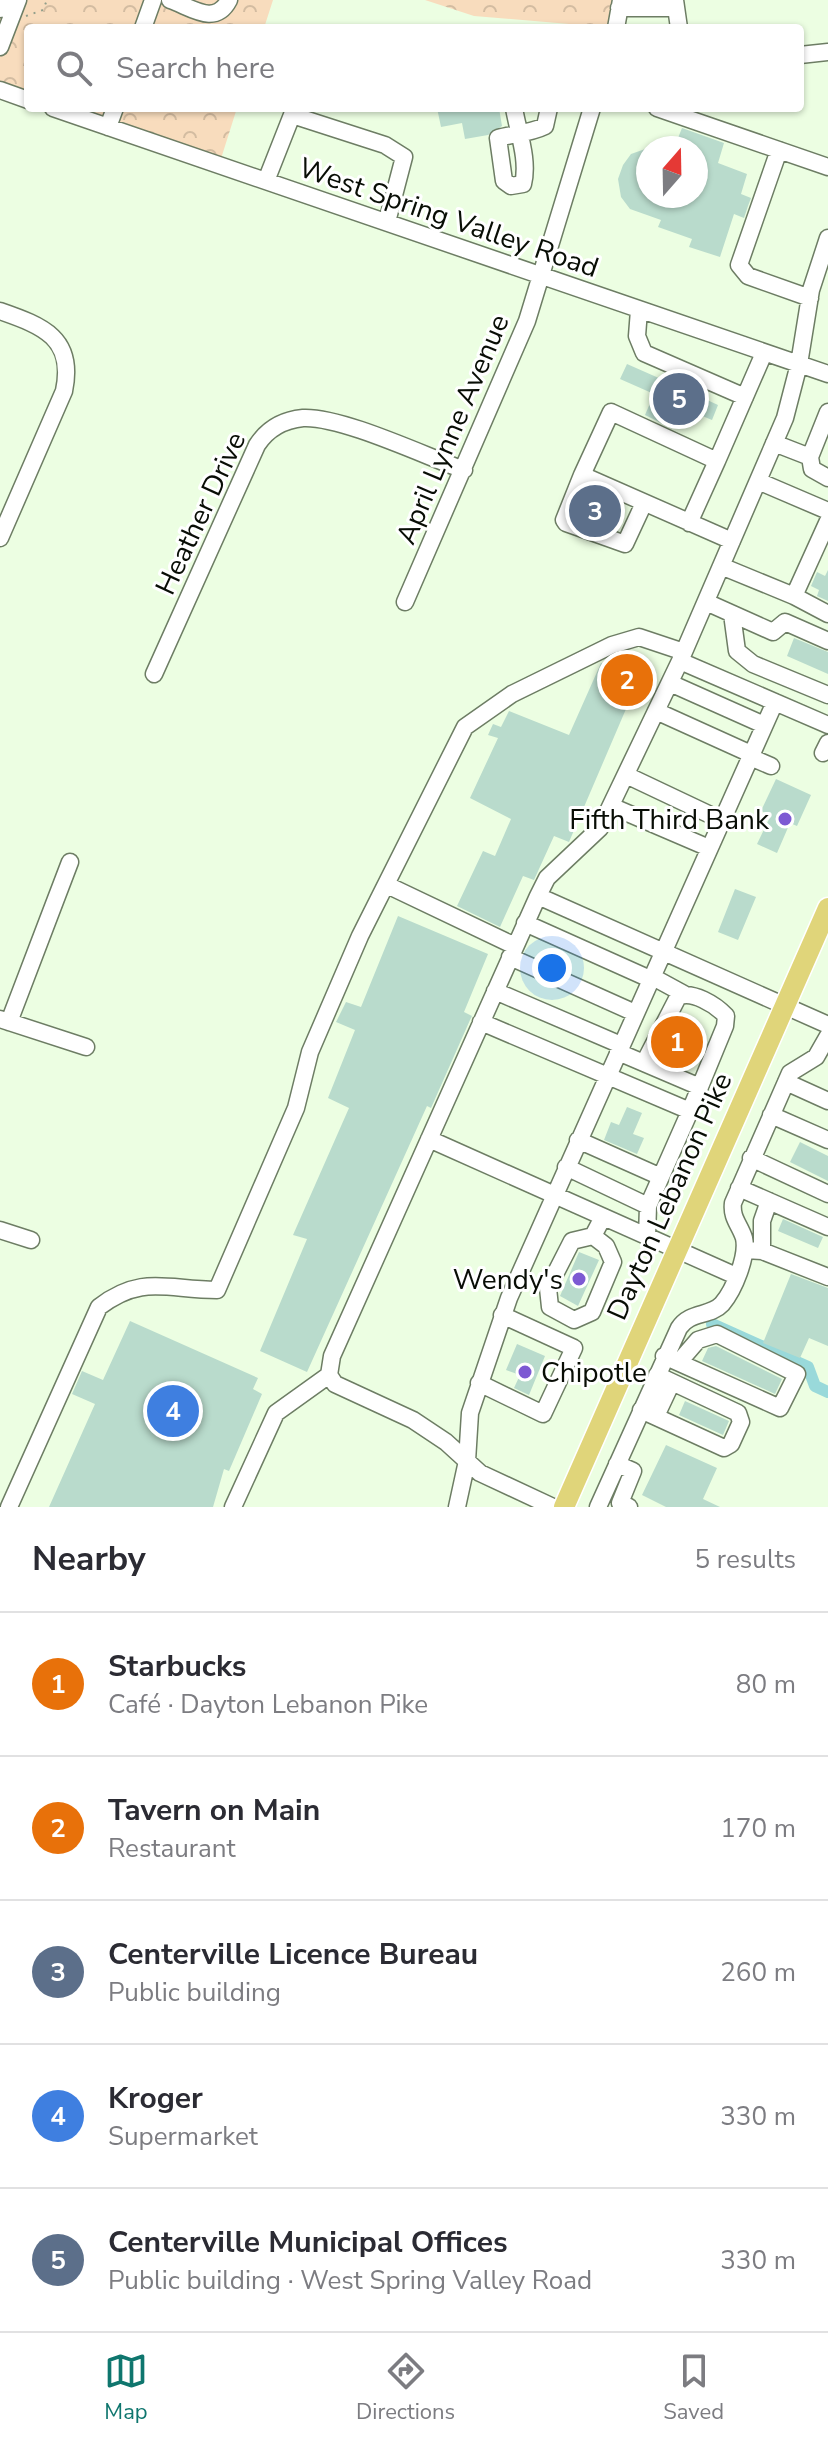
<!DOCTYPE html>
<html lang="en">
<head>
<meta charset="utf-8">
<style>
	:root { --surface:#fff; --page:#f7f7f7; --text:#2b2b33; --muted:#7c7c81; --line:#e1e1e2; --accent:#0f766e }
	body { margin:0; font-family:"Nunito Sans",sans-serif; background:var(--page); color:var(--text) }
	.compass { position:absolute; left:636px; top:136px; width:72px; height:72px; border-radius:50%; background:var(--surface); box-shadow:0 2px 6px #0004; rotate:20deg }
	.you { position:absolute; left:552px; top:968px; width:28px; height:28px; margin:-20px; border:6px solid #fff; border-radius:50%; background:#1a73e8; box-shadow:0 0 0 12px #1a73e833 }
	.badge { display:grid; place-items:center; width:52px; height:52px; border-radius:50%; background:var(--accent); color:#fff; font-size:26px; font-weight:700 }
	.pin { position:absolute; translate:-50% -50%; border:4px solid #fff; box-shadow:0 2px 8px #0006 }
	.list { margin:0; padding:0; list-style:none }
	h2 { display:flex; justify-content:space-between; align-items:center; height:104px; margin:0; padding:0 32px; font-size:34px }
	h2 small { font-size:26px; font-weight:400; color:var(--muted) }
	.list li { display:grid; grid-template-columns:52px 1fr auto; gap:24px; align-items:center; box-sizing:border-box; height:144px; padding:0 32px; border-top:2px solid var(--line) }
	.list b { display:block; font-size:30px; white-space:nowrap }
	.list p { margin:0; font-size:26px; white-space:nowrap; color:var(--muted) }
	.list em { font-size:26px; font-style:normal; color:var(--muted) }
	.icon { flex:none; width:44px; height:44px; fill:none; stroke:currentColor; stroke-width:2; stroke-linecap:round; stroke-linejoin:round }
	.map { position:relative; flex:none; width:828px; height:1507px; overflow:hidden }
	.search { position:absolute; background:var(--surface); box-shadow:0 2px 6px #0004; left:24px; right:24px; top:24px; height:88px; display:flex; align-items:center; gap:20px; box-sizing:border-box; padding:0 28px; border-radius:8px; color:var(--muted); font-size:30px }
	.sheet { height:824px; background:var(--surface) }
	nav { display:flex; justify-content:space-around; align-items:center; box-sizing:border-box; height:112px; border-top:2px solid var(--line); background:var(--surface); font-size:22px; color:var(--muted) }
	nav a { display:grid; justify-items:center; gap:4px }
	nav .on { color:var(--accent) }
	.map>svg:first-child { display:block }
	.forest { fill:url(#forest-crowns) }
	.lines { fill:none; stroke-linecap:round; stroke-linejoin:round }
	.canal { stroke:#99d9da; stroke-width:12 }
	.building { fill:#b9dbcc }
	.minor-casing { stroke:#6d7d64; stroke-width:19 }
	.major-casing { stroke:#fff; stroke-width:23 }
	.path { stroke:#919e8a; stroke-width:2; stroke-dasharray:2 6; stroke-linecap:butt }
	.minor { stroke:#fff; stroke-width:16 }
	.major { stroke:#e0d57a; stroke-width:20 }
	.poi-dot { fill:#7d59d3; stroke:#fff; stroke-width:3 }
	.labels { text-anchor:middle; stroke-width:6; stroke-linejoin:round; paint-order:stroke }
	.street-label { font-size:28px; fill:#080d05; stroke:#fff }
	.poi-label { font-size:28px; fill:#080d05; stroke:#fff; text-anchor:end }
</style>
</head>
<body>
<div class="map">
<svg width="828" height="1507" viewBox="0 0 828 1507">
	<defs>
		<pattern id="forest-crowns" width="20" height="18" patternUnits="userSpaceOnUse" patternTransform="scale(2)"><rect width="20" height="18" fill="#f8dcbd"/><path d="M2 6a3 3 0 1 1 6 0M12 15a3 3 0 1 1 6 0" fill="none" stroke="#d3bca1"/></pattern>
	</defs>
	<rect width="100%" height="100%" fill="#ecfee2"/>
	<path class="forest" d="M 0,0 L 273,0 L 264,28 L 28,28 L 28,100 L 0,90 Z
		M 425,0 L 621,0 L 616,28 L 474,16 Z
		M 53,108 L 237,108 L 219,165 Z"/>
	<g class="lines">
		<path class="canal" d="M 712,1324 L 808,1367 L 815,1386 L 828,1392"/>
	</g>
	<path class="building" d="M 437,108 L 499,108 L 502,126 L 488,135 L 465,139 L 462,123 L 441,127 Z
		M 682,128 L 724,143 L 718,163 L 747,174 L 741,194 L 751,198 L 748,206 L 744,218 L 734,214 L 720,257 L 689,247 L 692,239 L 658,227 L 661,220 L 630,209 L 621,197 L 618,179 L 623,165 L 631,154 L 648,148 L 648,196 L 696,196 L 696,148 L 674,148 Z
		M 627,364 L 661,379 L 663,373 L 683,382 L 681,388 L 718,405 L 712,420 L 676,405 L 667,426 L 645,415 L 654,394 L 620,379 Z
		M 587,492 L 621,507 L 612,528 L 578,515 Z
		M 828,570 L 828,601 L 817,596 L 819,590 L 811,586 L 817,572 L 825,576 Z
		M 794,638 L 828,652 L 828,674 L 787,656 Z
		M 628,652 L 649,660 L 656,674 L 646,701 L 632,695 L 569,842 L 554,836 L 534,880 L 523,876 L 500,927 L 457,906 L 483,851 L 495,856 L 511,819 L 470,798 L 498,738 L 488,735 L 493,724 L 501,727 L 509,711 L 569,735 L 601,663 L 613,666 L 618,655 Z
		M 776,779 L 811,795 L 797,826 L 790,823 L 777,853 L 757,844 L 771,815 L 761,811 Z
		M 735,889 L 756,897 L 738,940 L 718,932 Z
		M 398,916 L 488,954 L 464,1012 L 472,1016 L 470,1020 L 431,1108 L 427,1106 L 307,1372 L 260,1351 L 307,1239 L 293,1235 L 349,1108 L 328,1098 L 355,1030 L 336,1022 L 346,1002 L 361,1007 Z
		M 677,1022 L 698,1031 L 685,1062 L 662,1052 Z
		M 627,1107 L 642,1113 L 633,1134 L 644,1138 L 637,1154 L 604,1140 L 611,1122 L 619,1125 Z
		M 800,1142 L 828,1156 L 828,1181 L 790,1162 Z
		M 783,1219 L 823,1237 L 818,1248 L 778,1231 Z
		M 579,1252 L 599,1260 L 578,1306 L 560,1296 Z
		M 791,1274 L 828,1288 L 828,1346 L 809,1338 L 800,1358 L 763,1343 Z
		M 130,1321 L 258,1378 L 253,1389 L 262,1394 L 229,1471 L 224,1469 L 213,1507 L 49,1507 L 95,1404 L 72,1394 L 82,1371 L 103,1380 Z
		M 517,1344 L 545,1356 L 529,1395 L 514,1388 L 520,1375 L 506,1370 Z
		M 716,1346 L 782,1379 L 775,1394 L 702,1361 L 708,1348 Z
		M 685,1401 L 729,1421 L 723,1435 L 679,1415 Z
		M 666,1445 L 717,1468 L 703,1499 L 720,1507 L 666,1507 L 642,1495 Z"/>
	<g class="lines">
		<defs>
			<path id="minor" d="M 170,0 C 191,7 215,27 229,0
				M 675,0 L 679,28
				M 619,8 L 676,8
				M 0,9 L 6,0
				M 143,28 L 153,0
				M 616,28 L 621,0
				M 0,47 L 18,0
				M 800,55 L 828,52
				M 0,90 L 28,100
				M 53,108 L 828,374
				M 514,108 C 518,132 529,160 523,184 L 511,186 L 504,181 L 498,138 C 514,134 531,133 545,126 L 549,108
				M 657,108 L 828,167
				M 108,127 L 115,108
				M 779,150 L 739,265 L 748,276 L 810,298
				M 266,181 L 292,115 L 385,145 L 404,157 L 387,222
				M 639,310 L 637,336 L 644,353 L 745,397
				M 0,311 C 43,326 75,338 64,391 L 0,538
				M 774,443 L 810,457 L 828,412
				M 810,457 L 812,469 L 828,478
				M 582,475 L 564,520 L 566,523 L 625,544 L 644,503
				M 758,481 L 828,511
				M 689,523 L 717,461
				M 732,541 L 582,475 L 611,412 L 717,461 L 764,353
				M 721,566 L 794,596 L 828,521
				M 794,596 L 828,614
				M 405,602 L 527,321 L 592,108
				M 706,602 L 773,632 L 785,622 L 828,641
				M 732,614 L 737,651 L 753,664 L 828,695
				M 680,661 L 828,725
				M 154,674 L 257,445 C 268,428 283,420 303,418 C 341,416 425,456 464,470
				M 670,683 L 764,725
				M 656,711 L 751,754
				M 823,753 L 828,743
				M 750,757 L 771,766
				M 626,775 L 721,820
				M 611,806 L 709,848
				M 387,885 L 515,946
				M 538,896 L 828,1025
				M 525,923 L 650,979
				M 510,957 L 635,1013
				M 651,976 L 684,994
				M 495,991 L 621,1045
				M 0,1019 L 86,1047
				M 9,1022 L 70,862
				M 481,1022 L 690,1111 L 648,1206 L 647,1237
				M 618,1052 L 700,1087
				M 644,1063 L 678,997 C 692,990 716,1005 726,1016 L 725,1026 L 690,1111
				M 786,1082 L 828,1101
				M 771,1115 L 828,1140
				M 429,1139 L 736,1276
				M 578,1140 L 661,1177
				M 751,1158 L 828,1194
				M 566,1167 L 648,1206
				M 739,1188 L 828,1227
				M 0,1230 L 31,1240
				M 593,1236 L 606,1246 L 613,1262 L 592,1312 L 574,1320 L 550,1307 L 548,1288 L 572,1241 L 593,1236 L 603,1217
				M 745,1250 L 762,1251 L 828,1277
				M 762,1251 L 762,1221 L 769,1201
				M 664,1356 L 780,1408 L 797,1374 L 717,1334 L 698,1340 L 679,1362
				M 479,1383 L 543,1414 L 574,1348 L 502,1315
				M 641,1410 L 724,1448 L 731,1444 L 741,1422 L 738,1413 L 657,1375
				M 656,1416 L 672,1382
				M 617,1464 L 633,1471 L 620,1503 L 629,1507
				M 9,1507 L 99,1307 C 142,1274 167,1290 217,1290 L 296,1108 L 310,1052 L 360,936 L 465,727 L 512,694 L 612,645 L 639,637 L 684,652
				M 233,1507 L 276,1413 L 329,1375
				M 457,1507 L 467,1461 L 470,1413 L 509,1298 L 775,702
				M 553,1507 L 480,1473 L 446,1442 L 413,1420 L 335,1384 L 329,1375 L 332,1356 L 538,896 L 547,878 L 600,828 L 680,661 L 785,418 L 799,364 L 811,290 L 828,238
				M 598,1507 L 679,1328 C 690,1311 710,1317 722,1304 C 734,1290 748,1256 744,1238 C 740,1225 731,1218 733,1203 L 790,1073 L 816,1057 L 828,1036"/>
			<path id="major" d="M 564,1507 L 828,908"/>
		</defs>
		<use href="#minor" class="minor-casing"/>
		<use href="#major" class="major-casing"/>
		<path class="path" d="M 26,16 L 43,10 L 47,0"/>
		<use href="#minor" class="minor"/>
		<use href="#major" class="major"/>
	</g>
	<g class="poi-dot">
		<circle cx="785" cy="819" r="8"/>
		<circle cx="579" cy="1279" r="8"/>
		<circle cx="525" cy="1372" r="8"/>
	</g>
	<g class="labels">
		<g class="street-label">
			<text transform="translate(449 217) rotate(19)" y="10">West Spring Valley Road</text>
			<text transform="translate(452 429) rotate(-67)" y="10">April Lynne Avenue</text>
			<text transform="translate(200 513) rotate(-65)" y="10">Heather Drive</text>
			<text transform="translate(669 1196) rotate(-66)" y="10">Dayton Lebanon Pike</text>
		</g>
		<g class="poi-label">
			<text x="769" y="829">Fifth Third Bank</text>
			<text x="563" y="1289">Wendy's</text>
			<text x="541" y="1382" text-anchor="start">Chipotle</text>
		</g>
	</g>
</svg>
<svg class="compass" viewBox="-18 -18 36 36"><path d="M0-13l5 13h-10z" fill="#e53935"/><path d="M0 13l5-13h-10z" fill="#7c7c81"/></svg>
<div class="you"></div>
<div class="pin badge" style="left:677px;top:1042px;background:#e8710a">1</div>
<div class="pin badge" style="left:627px;top:680px;background:#e8710a">2</div>
<div class="pin badge" style="left:595px;top:511px;background:#5c6f8a">3</div>
<div class="pin badge" style="left:173px;top:1411px;background:#3f7fe0">4</div>
<div class="pin badge" style="left:679px;top:399px;background:#5c6f8a">5</div>
<div class="search"><svg class="icon" aria-label="search" viewBox="0 0 24 24"><circle cx="10" cy="10" r="6"/><path d="M15 15l6 6"/></svg>Search here</div>
</div>
<section class="sheet">
<h2>Nearby<small>5 results</small></h2>
<ul class="list">
<li><span class="badge" style="background:#e8710a">1</span><div><b>Starbucks</b><p>Café · Dayton Lebanon Pike</p></div><em>80 m</em></li>
<li><span class="badge" style="background:#e8710a">2</span><div><b>Tavern on Main</b><p>Restaurant</p></div><em>170 m</em></li>
<li><span class="badge" style="background:#5c6f8a">3</span><div><b>Centerville Licence Bureau</b><p>Public building</p></div><em>260 m</em></li>
<li><span class="badge" style="background:#3f7fe0">4</span><div><b>Kroger</b><p>Supermarket</p></div><em>330 m</em></li>
<li><span class="badge" style="background:#5c6f8a">5</span><div><b>Centerville Municipal Offices</b><p>Public building · West Spring Valley Road</p></div><em>330 m</em></li>
</ul>
</section>
<nav>
<a class="on"><svg class="icon" aria-label="map" viewBox="0 0 24 24"><path d="M3 6l6-2 6 2 6-2v14l-6 2-6-2-6 2zM9 4v14M15 6v14"/></svg>Map</a>
<a><svg class="icon" aria-label="directions" viewBox="0 0 24 24"><path d="M12 3l9 9-9 9-9-9zM9 14v-3h6M13 9l2 2-2 2"/></svg>Directions</a>
<a><svg class="icon" aria-label="saved" viewBox="0 0 24 24"><path d="M7 4h10v16l-5-4-5 4z"/></svg>Saved</a>
</nav>
</body>
</html>
